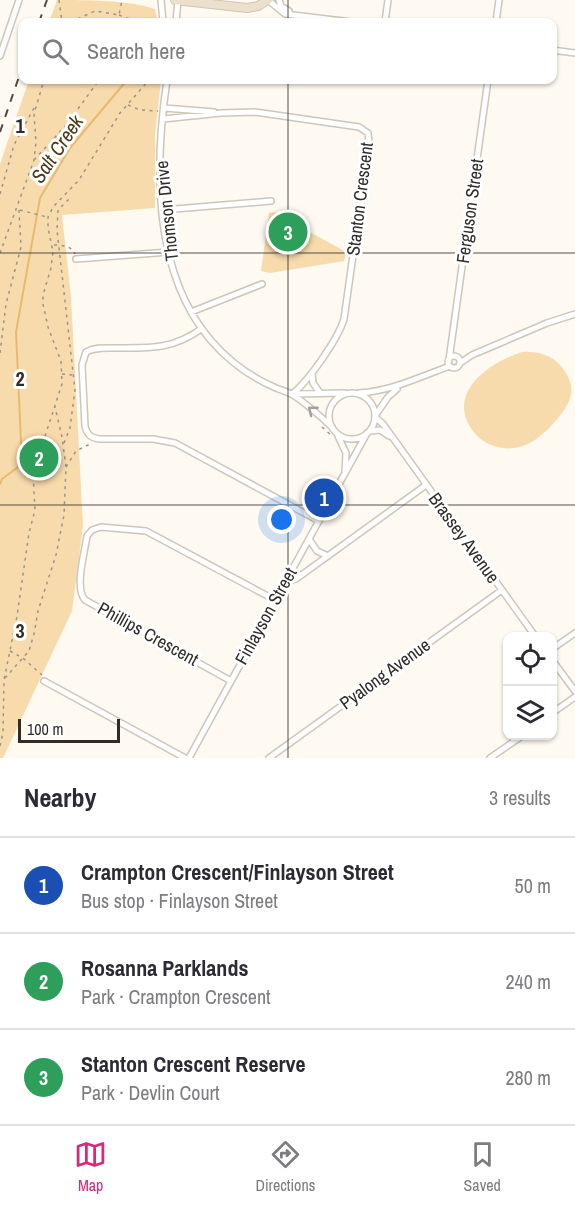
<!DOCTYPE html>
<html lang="en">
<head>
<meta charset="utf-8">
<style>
	:root { --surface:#fff; --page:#f7f7f7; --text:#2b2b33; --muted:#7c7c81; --line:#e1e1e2; --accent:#db2777 }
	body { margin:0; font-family:"Archivo Narrow",sans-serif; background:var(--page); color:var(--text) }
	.controls { position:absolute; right:18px; bottom:18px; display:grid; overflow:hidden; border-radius:12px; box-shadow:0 2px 4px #0004 }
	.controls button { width:54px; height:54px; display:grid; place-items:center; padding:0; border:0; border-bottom:2px solid var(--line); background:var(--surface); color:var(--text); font:30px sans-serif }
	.scale { position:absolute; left:18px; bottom:15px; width:102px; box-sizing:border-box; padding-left:6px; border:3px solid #302d28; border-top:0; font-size:16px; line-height:21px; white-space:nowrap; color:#302d28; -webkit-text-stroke:4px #fff; paint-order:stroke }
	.you { position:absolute; left:282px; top:520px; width:21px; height:21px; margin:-15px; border:4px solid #fff; border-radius:50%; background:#1a73e8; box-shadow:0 0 0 9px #1a73e833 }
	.badge { display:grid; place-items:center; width:39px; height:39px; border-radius:50%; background:var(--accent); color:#fff; font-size:20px; font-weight:700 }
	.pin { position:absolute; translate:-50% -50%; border:3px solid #fff; box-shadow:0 2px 6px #0006 }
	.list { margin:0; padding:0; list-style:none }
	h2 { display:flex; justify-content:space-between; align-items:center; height:78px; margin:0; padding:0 24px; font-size:26px }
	h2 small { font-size:20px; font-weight:400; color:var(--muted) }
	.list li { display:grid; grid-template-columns:39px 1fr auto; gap:18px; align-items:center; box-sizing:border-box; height:96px; padding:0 24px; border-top:2px solid var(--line) }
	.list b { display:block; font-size:22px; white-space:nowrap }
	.list p { margin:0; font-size:20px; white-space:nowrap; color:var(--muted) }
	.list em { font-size:20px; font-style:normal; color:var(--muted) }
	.icon { flex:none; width:33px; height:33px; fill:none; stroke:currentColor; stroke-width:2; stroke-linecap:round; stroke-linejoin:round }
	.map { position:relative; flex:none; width:575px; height:758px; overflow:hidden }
	.search { position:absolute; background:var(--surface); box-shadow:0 2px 4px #0004; left:18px; right:18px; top:18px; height:66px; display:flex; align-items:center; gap:15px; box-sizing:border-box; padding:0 21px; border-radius:12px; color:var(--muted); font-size:22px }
	.sheet { height:366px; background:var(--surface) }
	nav { display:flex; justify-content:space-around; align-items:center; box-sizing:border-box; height:84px; border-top:2px solid var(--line); background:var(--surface); font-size:16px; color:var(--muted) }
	nav a { display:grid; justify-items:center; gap:3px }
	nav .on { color:var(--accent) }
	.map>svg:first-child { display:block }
	.green { fill:#f8dbac }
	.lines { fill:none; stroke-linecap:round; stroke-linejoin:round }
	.stream { stroke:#e7bb6d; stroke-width:2 }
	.street-casing { stroke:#cec6b9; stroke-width:8 }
	.secondary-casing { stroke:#cec6b9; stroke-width:10 }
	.path { stroke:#99958e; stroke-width:1.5; stroke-dasharray:3 4.5; stroke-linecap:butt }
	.street { stroke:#fff; stroke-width:5 }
	.secondary { stroke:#ebe0cc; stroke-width:8 }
	.rail { stroke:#4e4b45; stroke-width:2; stroke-dasharray:8 8; stroke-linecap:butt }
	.oneway { stroke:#a2a09e }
	.grid { fill:none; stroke:#302d28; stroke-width:1.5; stroke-opacity:0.55 }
	.labels { text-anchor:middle; stroke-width:6; stroke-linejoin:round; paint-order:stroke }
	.street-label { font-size:18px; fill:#302d28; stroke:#fff }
	.water-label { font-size:20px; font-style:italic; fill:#4b3917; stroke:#fff }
	.grid-label { font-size:20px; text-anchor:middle; font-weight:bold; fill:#302d28; stroke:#fff; stroke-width:6; stroke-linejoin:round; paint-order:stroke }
</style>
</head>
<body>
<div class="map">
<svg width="575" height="758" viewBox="0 0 575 758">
	<rect width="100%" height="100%" fill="#fef9f1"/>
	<path class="green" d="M 57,0 C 87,0 128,0 155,9 L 158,22 L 49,22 Z
		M 29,80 L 161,80 L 155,134 L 155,208 L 62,215 L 71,297 L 83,526 L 72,611 L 3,758 L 0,758 L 0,164 Z
		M 274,212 L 346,252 L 344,261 L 270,273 L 261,271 L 269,213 Z
		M 522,352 C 536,351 550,354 560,365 C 565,371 569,377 571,385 C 573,398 566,408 558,418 C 541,439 519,456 491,445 C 481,441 473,433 468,423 C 451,388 493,361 522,352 Z"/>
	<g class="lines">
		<path class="stream" d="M 0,484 L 2,479 L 22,464 L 16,332 L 40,198 L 70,148 L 127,80"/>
		<defs>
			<path id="street" d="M 161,0 L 163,22
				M 268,0 L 285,14 L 351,22
				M 279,0 L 281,6 L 289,11
				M 176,22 L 178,0
				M 385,22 L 388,0
				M 496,22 L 499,0
				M 552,50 L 575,53
				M 0,56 L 19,0
				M 167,80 C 153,174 152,296 233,362 C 246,373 260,381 276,388 C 281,390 288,392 293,395 C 307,404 320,416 332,427
				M 164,108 L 214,112
				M 163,119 L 221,113 L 255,112 L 359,127 L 368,133 L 369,142 L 344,319 C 338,339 308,382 292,394
				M 163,210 L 271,201
				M 76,259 L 169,252
				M 191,312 L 262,284
				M 201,329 C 172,350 149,348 114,348 C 105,348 95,347 86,352 L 82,365 L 85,426 C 87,435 91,438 100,439 L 153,439 L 175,443 L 319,521
				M448 362a6 6 0 1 1 12 0a6 6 0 1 1-12 0Z
				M 449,360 L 488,80
				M 460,363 L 472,355 L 547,323 L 575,314
				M 312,373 L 313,383 L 320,393
				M 359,393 C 392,391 419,377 450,366
				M329 416a23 23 0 1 1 46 0a23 23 0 1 1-46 0Z
				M 293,394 L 344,393
				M 375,416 L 388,397 L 397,389
				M 375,417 L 383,424 L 535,636
				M 370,431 L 380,430 L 389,436
				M 338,436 L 346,453 L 345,473
				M 309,539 L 317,551 L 328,556
				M 285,582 L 296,579 L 426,485
				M 552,649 L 575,633
				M 552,660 L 575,691
				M 44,681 L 185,758
				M 231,681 L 85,600 C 74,588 85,551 87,536 L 92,530 L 101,527 L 146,531 L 275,600
				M 552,713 L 575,697
				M 189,758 L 367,433
				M 269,758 L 502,590
				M 490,758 L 522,736"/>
			<path id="secondary" d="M 175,0 L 247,8 L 258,6 L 268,0"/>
		</defs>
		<use href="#street" class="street-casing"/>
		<use href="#secondary" class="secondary-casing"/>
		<path class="path" d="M 59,0 L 62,22
			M 119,15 L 137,22
			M 71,22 L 95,11 L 119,15 L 122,0
			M 128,105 L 140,110 L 158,111
			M 34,160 L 67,124 L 99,80
			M 0,194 L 14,145 L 34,108
			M 20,210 L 47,217
			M 54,245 C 62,245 72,246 75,254
			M 0,253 L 34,160 L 36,142 L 34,114 L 44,80
			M 0,353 L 6,304 L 21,247 L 19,210
			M 62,374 L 72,375
			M 322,427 L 332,436
			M 64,443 L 70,428 L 75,390 L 57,230 L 58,210 L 69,199 L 67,196
			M 66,467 L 76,451 L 90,444
			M 10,651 L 24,659 L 42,675
			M 5,678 L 29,651 L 34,634 L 38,611 L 56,555 L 64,515 L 66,467 L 62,437 L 55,407
			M 0,746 L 3,732 L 4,680 L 17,616 L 29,533 L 35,510 L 33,473 L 62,384 L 61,361 L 48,327 L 43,304 L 43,295 L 51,268 L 53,252 L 48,228 L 48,217 L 53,207 L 79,180 L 120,113 L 149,80"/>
		<use href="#street" class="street"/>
		<use href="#secondary" class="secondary"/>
		<path class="rail" d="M 39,22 L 47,0
			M 0,132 L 22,68"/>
	</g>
	<defs><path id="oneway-chevron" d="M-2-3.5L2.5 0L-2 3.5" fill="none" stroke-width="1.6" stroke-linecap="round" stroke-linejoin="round" transform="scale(1.5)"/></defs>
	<use class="oneway" href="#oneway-chevron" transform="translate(312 410) rotate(-142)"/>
	<path class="grid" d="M 288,0 L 288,22M 288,80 L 288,758M 0,253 L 575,253M 0,505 L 575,505"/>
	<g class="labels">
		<g class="street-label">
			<text transform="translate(360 199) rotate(-83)" y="6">Stanton Crescent</text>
			<text transform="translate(167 211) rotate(-96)" y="6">Thomson Drive</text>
			<text transform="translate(470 211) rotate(-82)" y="6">Ferguson Street</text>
			<text transform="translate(464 538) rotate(54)" y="6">Brassey Avenue</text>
			<text transform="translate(266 616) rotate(-61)" y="6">Finlayson Street</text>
			<text transform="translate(148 634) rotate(29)" y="6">Phillips Crescent</text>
			<text transform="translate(385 674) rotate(-36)" y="6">Pyalong Avenue</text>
		</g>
		<g class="water-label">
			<text transform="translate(57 149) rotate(-56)" y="7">Salt Creek</text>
		</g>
	</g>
	<g class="grid-label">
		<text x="20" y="133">1</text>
		<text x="20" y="386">2</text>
		<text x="20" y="638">3</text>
	</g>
</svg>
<div class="controls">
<button><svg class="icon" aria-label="locate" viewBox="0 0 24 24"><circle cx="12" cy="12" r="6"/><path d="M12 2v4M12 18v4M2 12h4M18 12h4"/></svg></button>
<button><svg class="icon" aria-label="layers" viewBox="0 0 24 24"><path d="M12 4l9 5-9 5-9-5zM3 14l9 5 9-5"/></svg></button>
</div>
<div class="scale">100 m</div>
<div class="you"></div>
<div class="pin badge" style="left:324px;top:498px;background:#1a4fb4">1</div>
<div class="pin badge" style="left:39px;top:458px;background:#2e9e5b">2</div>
<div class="pin badge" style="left:288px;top:232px;background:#2e9e5b">3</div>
<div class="search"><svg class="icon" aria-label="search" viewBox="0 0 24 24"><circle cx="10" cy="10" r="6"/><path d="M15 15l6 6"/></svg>Search here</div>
</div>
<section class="sheet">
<h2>Nearby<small>3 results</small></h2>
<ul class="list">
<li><span class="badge" style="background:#1a4fb4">1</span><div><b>Crampton Crescent/Finlayson Street</b><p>Bus stop · Finlayson Street</p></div><em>50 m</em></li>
<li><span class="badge" style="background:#2e9e5b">2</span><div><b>Rosanna Parklands</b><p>Park · Crampton Crescent</p></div><em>240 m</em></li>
<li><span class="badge" style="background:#2e9e5b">3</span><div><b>Stanton Crescent Reserve</b><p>Park · Devlin Court</p></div><em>280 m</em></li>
</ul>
</section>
<nav>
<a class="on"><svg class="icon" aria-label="map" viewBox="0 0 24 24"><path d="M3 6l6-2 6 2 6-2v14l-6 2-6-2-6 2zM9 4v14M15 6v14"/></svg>Map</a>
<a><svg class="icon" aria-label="directions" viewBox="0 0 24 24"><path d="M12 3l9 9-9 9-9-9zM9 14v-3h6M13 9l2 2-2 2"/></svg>Directions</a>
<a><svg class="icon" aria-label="saved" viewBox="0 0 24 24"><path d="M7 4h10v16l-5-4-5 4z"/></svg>Saved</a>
</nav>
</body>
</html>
